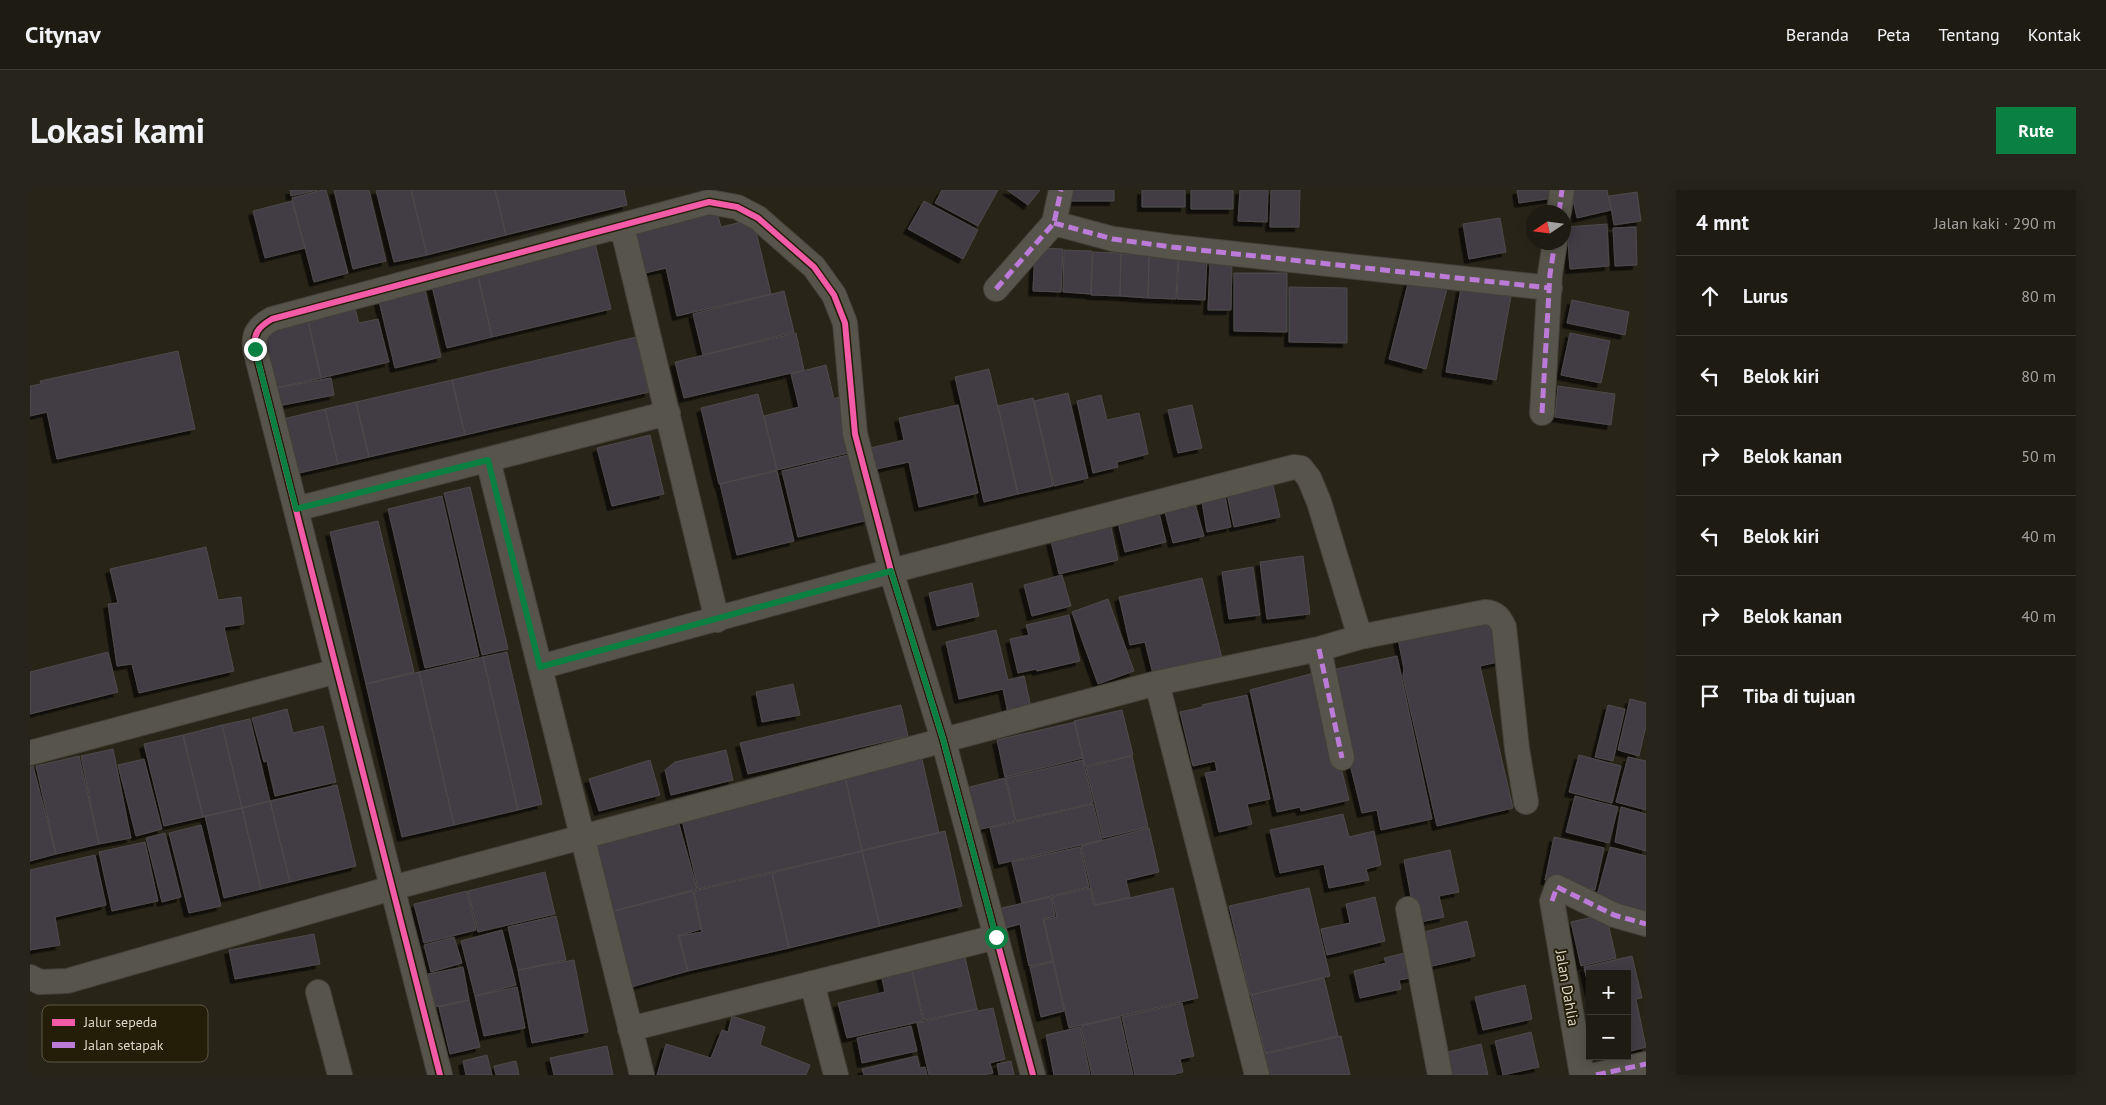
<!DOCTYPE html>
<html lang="id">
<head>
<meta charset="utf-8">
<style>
	:root { --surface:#1e1b12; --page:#26241b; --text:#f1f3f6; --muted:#a1a19f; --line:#3c3932; --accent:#0b8043 }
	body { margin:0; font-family:"PT Sans",sans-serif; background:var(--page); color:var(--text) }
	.controls { position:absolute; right:15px; bottom:15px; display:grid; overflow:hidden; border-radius:0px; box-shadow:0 2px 12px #0003 }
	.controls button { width:45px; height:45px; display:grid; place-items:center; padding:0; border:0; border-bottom:1px solid var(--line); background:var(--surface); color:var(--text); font:25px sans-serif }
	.compass { position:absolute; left:1496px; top:15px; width:45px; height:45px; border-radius:50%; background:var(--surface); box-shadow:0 2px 12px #0003; rotate:257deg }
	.stop { position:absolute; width:15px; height:15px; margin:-11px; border:4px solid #0b8043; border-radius:50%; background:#fff }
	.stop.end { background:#0b8043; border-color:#fff; box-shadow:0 1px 5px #0008 }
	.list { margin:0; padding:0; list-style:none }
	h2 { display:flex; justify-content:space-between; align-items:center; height:65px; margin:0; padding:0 20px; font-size:21px }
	h2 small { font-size:16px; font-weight:400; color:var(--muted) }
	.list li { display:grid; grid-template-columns:32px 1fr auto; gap:15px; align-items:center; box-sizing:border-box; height:80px; padding:0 20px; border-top:1px solid var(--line) }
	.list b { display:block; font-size:19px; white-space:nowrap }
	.list em { font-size:16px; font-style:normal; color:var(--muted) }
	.icon { flex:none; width:28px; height:28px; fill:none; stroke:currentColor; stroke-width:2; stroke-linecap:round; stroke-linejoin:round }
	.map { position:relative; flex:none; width:1616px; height:885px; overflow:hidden; border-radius:0px }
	header { display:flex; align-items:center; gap:30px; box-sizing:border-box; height:70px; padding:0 25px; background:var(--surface); border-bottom:1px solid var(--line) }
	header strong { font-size:24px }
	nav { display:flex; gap:28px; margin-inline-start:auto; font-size:18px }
	.intro { display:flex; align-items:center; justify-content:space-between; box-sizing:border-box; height:120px; padding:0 30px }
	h1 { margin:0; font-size:35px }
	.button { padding:12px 22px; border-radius:0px; background:var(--accent); color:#fff; font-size:18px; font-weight:700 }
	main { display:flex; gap:30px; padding:0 30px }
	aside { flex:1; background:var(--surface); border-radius:0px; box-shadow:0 2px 12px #0003 }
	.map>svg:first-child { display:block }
	.building { fill:#433e45; stroke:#4d4a4a; filter:url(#shadow) }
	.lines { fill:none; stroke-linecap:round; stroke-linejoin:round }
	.street-casing { stroke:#444138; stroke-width:26 }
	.street { stroke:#57544b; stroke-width:24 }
	.quiet { stroke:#bd7bd9; stroke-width:5; stroke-dasharray:10 5; stroke-linecap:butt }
	.cycleway-casing { stroke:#241e08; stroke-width:9 }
	.cycleway { stroke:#f35aa7; stroke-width:6 }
	.route { stroke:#0b8043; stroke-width:6 }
	.labels { text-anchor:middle; stroke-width:4; stroke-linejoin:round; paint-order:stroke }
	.street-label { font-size:15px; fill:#dbd7ca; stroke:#241e08 }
	.key { fill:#241e08; stroke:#5b5642; stroke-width:1 }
	.key-label { font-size:14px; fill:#dbd7ca }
</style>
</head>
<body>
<header>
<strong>Citynav</strong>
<nav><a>Beranda</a><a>Peta</a><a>Tentang</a><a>Kontak</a></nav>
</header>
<div class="intro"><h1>Lokasi kami</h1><a class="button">Rute</a></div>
<main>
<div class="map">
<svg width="1616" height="885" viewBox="0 0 1616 885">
	<defs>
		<filter id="shadow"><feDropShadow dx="-4.5" dy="4.5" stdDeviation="0" flood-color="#0009"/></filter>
	</defs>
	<rect width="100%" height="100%" fill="#282418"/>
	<path class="building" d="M 260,0 L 287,0 L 261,6 Z
		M 292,0 L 296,0 L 318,83 L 284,92 L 262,8 Z
		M 304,0 L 339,0 L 356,71 L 323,79 Z
		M 346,0 L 381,0 L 397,65 L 364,72 Z
		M 381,0 L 465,0 L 476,45 L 397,65 Z
		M 465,0 L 594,0 L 597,15 L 476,45 Z
		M 912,0 L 968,0 L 948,36 L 905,13 Z
		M 977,0 L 1010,0 L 998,15 Z
		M 1042,0 L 1084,0 L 1084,11 L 1041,11 Z
		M 1112,0 L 1155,0 L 1155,17 L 1112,17 Z
		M 1161,0 L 1203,0 L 1203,19 L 1161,19 Z
		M 1210,0 L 1238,0 L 1237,32 L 1208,31 Z
		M 1241,0 L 1270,0 L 1269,37 L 1240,37 Z
		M 1487,0 L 1522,0 L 1523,8 L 1489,13 Z
		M 1541,0 L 1577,0 L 1581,20 L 1547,28 Z
		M 1607,2 L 1611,31 L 1584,35 L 1579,6 Z
		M 262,11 L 275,58 L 235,68 L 223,21 Z
		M 894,11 L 948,40 L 933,69 L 878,39 Z
		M 687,22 L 691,37 L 723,29 L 741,104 L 647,126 L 636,78 L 611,84 L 601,43 Z
		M 1470,28 L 1476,62 L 1439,69 L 1433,34 Z
		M 1577,34 L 1579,76 L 1540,79 L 1537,37 Z
		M 1606,37 L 1607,75 L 1585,76 L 1583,38 Z
		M 565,53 L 581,119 L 462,147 L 447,82 Z
		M 1005,58 L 1033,59 L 1031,102 L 1003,101 Z
		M 1034,60 L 1062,61 L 1061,104 L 1033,102 Z
		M 1063,62 L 1091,63 L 1090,106 L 1061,105 Z
		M 1091,64 L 1119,65 L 1118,108 L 1090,106 Z
		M 1119,66 L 1148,66 L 1146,109 L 1118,108 Z
		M 1149,67 L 1177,68 L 1175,110 L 1147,109 Z
		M 1180,71 L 1202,72 L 1201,120 L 1178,120 Z
		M 447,82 L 462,147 L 417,158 L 401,92 Z
		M 1204,83 L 1257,83 L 1257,142 L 1204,141 Z
		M 1380,86 L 1418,95 L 1396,179 L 1359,169 Z
		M 1259,97 L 1317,98 L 1317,153 L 1259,152 Z
		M 1431,98 L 1481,106 L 1466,190 L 1416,182 Z
		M 395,100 L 411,167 L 365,178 L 349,111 Z
		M 754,101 L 764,142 L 673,165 L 663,124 Z
		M 1542,110 L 1599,122 L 1595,145 L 1537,133 Z
		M 324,115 L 329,133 L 348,129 L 359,172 L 291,188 L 277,126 Z
		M 277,126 L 291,188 L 245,198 L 231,137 Z
		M 766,143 L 774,180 L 654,208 L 645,172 Z
		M 1540,143 L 1580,151 L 1571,193 L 1531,185 Z
		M 606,147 L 619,202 L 435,245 L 422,190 Z
		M 148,161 L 165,239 L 27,269 L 17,222 L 0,226 L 0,196 L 11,194 L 10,191 Z
		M 796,175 L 804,209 L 809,207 L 822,262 L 747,280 L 734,226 L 769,217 L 761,184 Z
		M 959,179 L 988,304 L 954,312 L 925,187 Z
		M 301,188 L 304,205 L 248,216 L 245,198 Z
		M 422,190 L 435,245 L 339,267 L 326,212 Z
		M 1528,196 L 1585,204 L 1581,235 L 1525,227 Z
		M 1038,203 L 1058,288 L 1024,296 L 1004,211 Z
		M 728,204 L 747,280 L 689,294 L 671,218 Z
		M 1071,205 L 1077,230 L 1109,223 L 1118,264 L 1087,272 L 1088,277 L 1063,283 L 1047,211 Z
		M 1003,208 L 1023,296 L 988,304 L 968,216 Z
		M 326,212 L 339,267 L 308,274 L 295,219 Z
		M 928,215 L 948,303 L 889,317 L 879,272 L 837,281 L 832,260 L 874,250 L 869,228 Z
		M 1162,215 L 1172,258 L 1148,263 L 1138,220 Z
		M 295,219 L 308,274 L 265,284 L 253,229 Z
		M 620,245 L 634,304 L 582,316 L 567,258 Z
		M 822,264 L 838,330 L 768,347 L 752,281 Z
		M 747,281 L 764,351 L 707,365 L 690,294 Z
		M 1242,290 L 1250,327 L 1204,337 L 1196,299 Z
		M 440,297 L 478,459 L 452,465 L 414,303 Z
		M 1194,301 L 1201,337 L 1177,342 L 1171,305 Z
		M 412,306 L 449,466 L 395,478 L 358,319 Z
		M 1163,307 L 1174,346 L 1143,353 L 1133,314 Z
		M 1128,319 L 1136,352 L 1095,362 L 1087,328 Z
		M 348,331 L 384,482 L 336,494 L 300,342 Z
		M 1081,337 L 1088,370 L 1029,384 L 1021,351 Z
		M 176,357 L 188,410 L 211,407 L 214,434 L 194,437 L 204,481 L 109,503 L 102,474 L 87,476 L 78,414 L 88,413 L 80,379 Z
		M 1273,366 L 1280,424 L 1237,429 L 1230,372 Z
		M 1223,377 L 1230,425 L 1199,429 L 1192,382 Z
		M 1032,385 L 1041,416 L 1002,426 L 994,395 Z
		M 1172,388 L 1192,468 L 1123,484 L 1115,452 L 1100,455 L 1089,407 Z
		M 942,393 L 949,426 L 907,436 L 899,403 Z
		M 1078,409 L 1104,481 L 1068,494 L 1042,422 Z
		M 1039,425 L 1050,471 L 1007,481 L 1006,479 L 988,483 L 980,449 L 999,445 L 996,435 Z
		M 1462,428 L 1472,471 L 1450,476 L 1483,618 L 1407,636 L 1373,487 L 1374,479 L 1368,449 Z
		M 966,440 L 978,490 L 994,486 L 1001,517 L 978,523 L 973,499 L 929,509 L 916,452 Z
		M 78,462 L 88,502 L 0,524 L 0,482 Z
		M 477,462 L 512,614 L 488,620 L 453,467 Z
		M 1367,466 L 1402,629 L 1351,640 L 1347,620 L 1332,623 L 1297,481 Z
		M 453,467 L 488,620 L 424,635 L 389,482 Z
		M 389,482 L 424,635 L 372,647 L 336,494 Z
		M 1288,482 L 1319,610 L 1271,621 L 1270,617 L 1247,622 L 1220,500 Z
		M 763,494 L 770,525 L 732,532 L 726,502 Z
		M 1217,505 L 1240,609 L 1217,614 L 1222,634 L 1189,642 L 1175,583 L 1187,581 L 1185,571 L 1163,576 L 1150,522 L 1173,517 L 1172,515 Z
		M 1600,509 L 1616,513 L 1616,536 L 1609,566 L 1588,560 Z
		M 871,515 L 878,546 L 718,584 L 710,553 Z
		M 1578,515 L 1595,519 L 1583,571 L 1565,567 Z
		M 257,519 L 263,543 L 293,536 L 306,592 L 245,606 L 237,571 L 234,572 L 222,528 Z
		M 1092,520 L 1103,565 L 1055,576 L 1044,531 Z
		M 220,529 L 240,611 L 212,618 L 192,535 Z
		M 1045,532 L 1053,568 L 975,587 L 967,550 Z
		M 192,535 L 212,618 L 173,627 L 153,545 Z
		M 153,545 L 173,627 L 134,636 L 114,554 Z
		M 83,559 L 101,648 L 69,654 L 51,566 Z
		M 696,560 L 703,590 L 641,605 L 635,580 L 645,572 Z
		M 1549,565 L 1591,576 L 1582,613 L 1539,602 Z
		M 49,566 L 69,654 L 26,664 L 6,576 Z
		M 1102,566 L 1118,637 L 1073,648 L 1056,577 Z
		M 1598,567 L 1616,571 L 1616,620 L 1586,612 Z
		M 114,569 L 132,639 L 106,646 L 88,575 Z
		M 892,569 L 909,643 L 832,660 L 815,587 Z
		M 620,570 L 630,605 L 569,621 L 559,589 Z
		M 1053,570 L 1063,613 L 986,631 L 976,588 Z
		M 3,576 L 26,664 L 0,671 L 0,577 Z
		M 815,587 L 832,661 L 668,699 L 651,625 Z
		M 975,588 L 985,631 L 939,642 L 928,600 Z
		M 307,595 L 326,676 L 260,692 L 240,611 Z
		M 1545,606 L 1588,617 L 1579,653 L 1536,642 Z
		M 240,611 L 260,692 L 231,699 L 212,618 Z
		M 1063,614 L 1072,650 L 969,674 L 960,638 Z
		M 1591,617 L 1616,624 L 1616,661 L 1585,652 Z
		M 212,618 L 231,699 L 194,708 L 175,626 Z
		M 1313,624 L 1319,647 L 1344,641 L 1351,675 L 1336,679 L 1339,690 L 1299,698 L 1294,674 L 1250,683 L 1240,640 Z
		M 647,627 L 667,699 L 576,723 L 557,651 Z
		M 171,635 L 191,716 L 159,723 L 139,643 Z
		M 1119,638 L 1129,682 L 1096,690 L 1100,707 L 1065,715 L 1051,656 Z
		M 915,641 L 932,716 L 850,736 L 832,661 Z
		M 135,643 L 151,707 L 132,712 L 116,648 Z
		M 1524,647 L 1574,658 L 1565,700 L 1515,690 Z
		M 115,652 L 128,711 L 82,721 L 69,662 Z
		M 1050,657 L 1059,697 L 992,713 L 982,672 Z
		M 1580,657 L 1616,666 L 1616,727 L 1565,713 Z
		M 1420,660 L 1429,702 L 1409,706 L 1414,727 L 1386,733 L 1374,670 Z
		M 832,661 L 850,736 L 759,758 L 742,683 Z
		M 65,665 L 76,715 L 25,727 L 30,755 L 0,760 L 0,680 Z
		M 515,682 L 525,724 L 448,742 L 438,701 Z
		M 742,683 L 759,758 L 658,781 L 649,746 L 672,742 L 664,701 Z
		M 1060,698 L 1064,716 L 1143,698 L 1168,808 L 1039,838 L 1014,730 L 1027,727 L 1022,707 Z
		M 1279,698 L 1300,786 L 1220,805 L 1199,716 Z
		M 437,701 L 446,740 L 394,753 L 384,714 Z
		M 663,701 L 671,739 L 648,746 L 658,781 L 594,799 L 576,723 Z
		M 1021,707 L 1025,726 L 1013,729 L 1023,771 L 999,776 L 990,734 L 972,739 L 967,719 Z
		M 1345,707 L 1355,751 L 1297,765 L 1291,739 L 1320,733 L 1316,714 Z
		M 1576,724 L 1586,768 L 1551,776 L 1541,732 Z
		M 526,726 L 536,770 L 488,780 L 478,737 Z
		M 1437,731 L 1445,766 L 1398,777 L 1390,743 Z
		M 472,740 L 486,795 L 445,806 L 431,751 Z
		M 284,744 L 290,774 L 205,789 L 199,760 Z
		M 424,747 L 432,773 L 401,782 L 394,755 Z
		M 1379,762 L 1385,787 L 1369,790 L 1371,799 L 1330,808 L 1324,781 L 1356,773 L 1354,768 Z
		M 934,763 L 947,819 L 894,830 L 881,776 Z
		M 1602,766 L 1612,808 L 1606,809 L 1616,857 L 1597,862 L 1597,784 L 1560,784 L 1560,802 L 1554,777 Z
		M 544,770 L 558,842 L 502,853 L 488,780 Z
		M 1023,772 L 1034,821 L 1011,827 L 1000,777 Z
		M 433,777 L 439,810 L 405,817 L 398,784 Z
		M 881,778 L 893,831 L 817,848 L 808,813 L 855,802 L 851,784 Z
		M 1294,788 L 1308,846 L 1235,863 L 1221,805 Z
		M 1495,795 L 1502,829 L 1453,840 L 1445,807 Z
		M 487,797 L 495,838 L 454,846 L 445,806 Z
		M 439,810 L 450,857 L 420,864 L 409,817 Z
		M 1152,813 L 1164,866 L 1150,869 L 1153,882 L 1142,885 L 1105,885 L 1092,827 Z
		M 963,818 L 975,869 L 960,873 L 963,883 L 953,885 L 899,885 L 887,833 L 947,819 L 948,821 Z
		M 702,826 L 735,837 L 730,855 L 780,875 L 776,885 L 627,885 L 636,854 L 681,868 L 692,840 L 698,842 Z
		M 1090,827 L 1103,885 L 1062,885 L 1051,836 Z
		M 881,836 L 887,861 L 832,873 L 827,848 Z
		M 1050,837 L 1060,885 L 1024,885 L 1016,845 Z
		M 1501,842 L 1509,877 L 1473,885 L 1465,851 Z
		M 1311,846 L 1320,885 L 1240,885 L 1235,864 Z
		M 1451,854 L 1458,885 L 1414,885 L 1409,864 Z
		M 577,856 L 583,885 L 524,885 L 520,868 Z
		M 457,865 L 462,885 L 436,885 L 433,871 Z
		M 887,866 L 890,878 L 895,877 L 897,885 L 834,885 L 832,879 Z
		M 486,871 L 489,885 L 466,885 L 464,876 Z
		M 981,871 L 984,885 L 969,885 L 967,874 Z"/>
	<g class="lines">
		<defs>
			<path id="street" d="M 1529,22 L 1532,0
				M 1024,33 L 1083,49 L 1142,57 L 1520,98
				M 592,36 L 687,430
				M 966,99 L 1024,33 L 1031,0
				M 1512,223 L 1520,84 L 1525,52
				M 458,270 L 612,885
				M 266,319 L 638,223
				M 1289,459 L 1312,568
				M 510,477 L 861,381 L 1264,277 L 1271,278 L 1279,288 L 1289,312 L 1330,447
				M 1127,493 L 1227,885
				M 0,563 L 307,481
				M 1378,719 L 1410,885
				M 0,787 L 10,792 L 37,791 L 362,698 L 1127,493 L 1289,459 L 1330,447 L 1455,422 C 1466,423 1469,427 1474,437 L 1487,559 L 1496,612
				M 782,793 L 806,885
				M 288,802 L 310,885
				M 600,839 L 966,747
				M 410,885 L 225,159 C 223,144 228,137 242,129 L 679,12 L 707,17 L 728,28 L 784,77 L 804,105 L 815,133 L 825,244 L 861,381 L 913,549 L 1003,885
				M 1552,885 L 1522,711 L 1527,697 L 1584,725 L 1616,734
				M 1566,885 L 1616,874"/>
		</defs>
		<use href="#street" class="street-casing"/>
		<use href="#street" class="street"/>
		<path class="quiet" d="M 1529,22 L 1532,0
			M 1024,33 L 1083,49 L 1142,57 L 1520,98
			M 966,99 L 1024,33 L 1031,0
			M 1512,223 L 1520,84 L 1525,52
			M 1289,459 L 1312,568
			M 1522,711 L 1527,697 L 1584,725 L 1616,734
			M 1566,885 L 1616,874"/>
		<defs>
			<path id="cycleway" d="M 410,885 L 225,159 C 223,144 228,137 242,129 L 679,12 L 707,17 L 728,28 L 784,77 L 804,105 L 815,133 L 825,244 L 861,381 L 913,549 L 1003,885"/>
		</defs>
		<use href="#cycleway" class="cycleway-casing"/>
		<use href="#cycleway" class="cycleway"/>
	</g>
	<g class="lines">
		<path class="route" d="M 225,159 L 266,319 L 458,270 L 510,477 L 861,381 L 913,549 L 966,747"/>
	</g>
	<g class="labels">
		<g class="street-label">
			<text transform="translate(1537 798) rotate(80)" y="5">Jalan Dahlia</text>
		</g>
	</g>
	<rect x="12" y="815" width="166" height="57" rx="8" class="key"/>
	<rect x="22" y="829" width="23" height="7" fill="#f35aa7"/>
	<rect x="22" y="852" width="23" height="6" fill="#bd7bd9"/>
	<g class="key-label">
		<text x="54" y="837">Jalur sepeda</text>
		<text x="54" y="860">Jalan setapak</text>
	</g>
</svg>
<div class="controls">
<button>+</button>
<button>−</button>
</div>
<svg class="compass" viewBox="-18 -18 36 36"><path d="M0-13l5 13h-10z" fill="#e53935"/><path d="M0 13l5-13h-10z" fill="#a1a19f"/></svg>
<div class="stop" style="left:966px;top:747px"></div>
<div class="stop end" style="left:225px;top:159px"></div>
</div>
<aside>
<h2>4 mnt<small>Jalan kaki · 290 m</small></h2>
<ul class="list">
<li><svg class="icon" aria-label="ahead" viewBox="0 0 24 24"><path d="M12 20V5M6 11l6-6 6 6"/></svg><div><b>Lurus</b></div><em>80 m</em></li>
<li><svg class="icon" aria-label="left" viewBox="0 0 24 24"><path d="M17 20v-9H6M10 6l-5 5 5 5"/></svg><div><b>Belok kiri</b></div><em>80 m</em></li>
<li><svg class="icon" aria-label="right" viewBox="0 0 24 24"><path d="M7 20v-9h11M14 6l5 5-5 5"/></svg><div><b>Belok kanan</b></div><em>50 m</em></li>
<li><svg class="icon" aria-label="left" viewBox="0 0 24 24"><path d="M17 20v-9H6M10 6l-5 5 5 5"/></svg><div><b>Belok kiri</b></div><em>40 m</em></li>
<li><svg class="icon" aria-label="right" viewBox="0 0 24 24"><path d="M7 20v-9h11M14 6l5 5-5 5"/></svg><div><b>Belok kanan</b></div><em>40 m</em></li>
<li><svg class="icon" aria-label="arrive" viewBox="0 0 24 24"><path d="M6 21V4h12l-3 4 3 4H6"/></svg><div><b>Tiba di tujuan</b></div></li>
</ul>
</aside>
</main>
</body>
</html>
